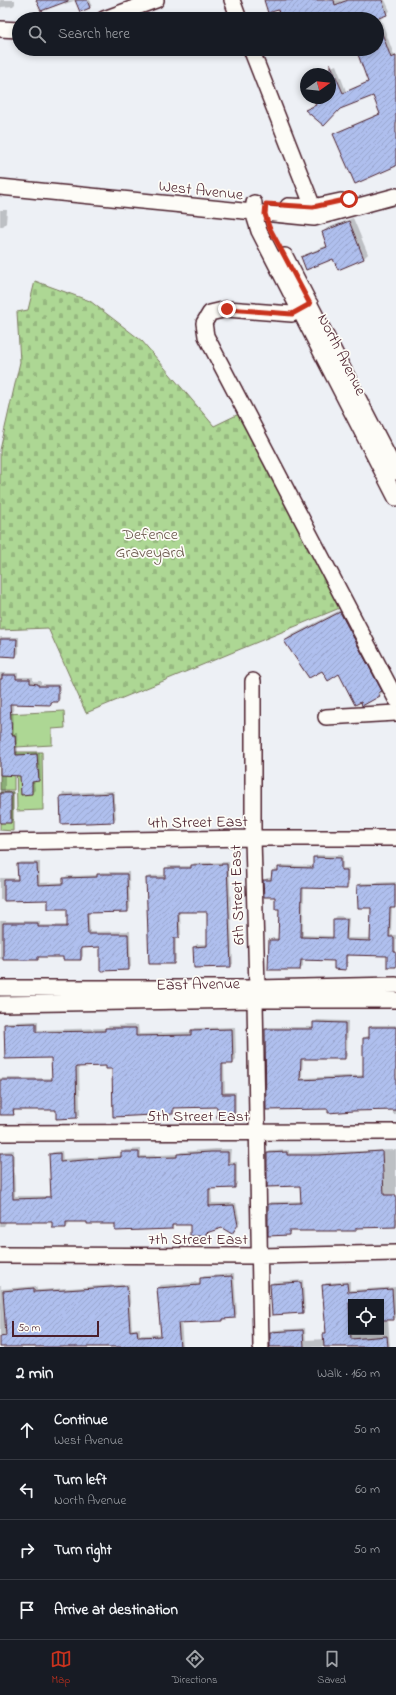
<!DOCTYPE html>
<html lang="en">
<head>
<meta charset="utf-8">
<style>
	:root { --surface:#171b24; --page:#242831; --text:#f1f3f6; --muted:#9ea1a6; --line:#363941; --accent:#c8321e }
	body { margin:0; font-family:"Indie Flower",sans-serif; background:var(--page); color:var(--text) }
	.controls { position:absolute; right:12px; bottom:12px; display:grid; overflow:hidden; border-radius:0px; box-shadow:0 2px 6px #0003 }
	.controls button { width:36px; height:36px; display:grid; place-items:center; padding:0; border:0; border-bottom:1px solid var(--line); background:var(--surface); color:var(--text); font:20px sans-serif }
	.compass { position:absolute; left:300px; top:68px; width:36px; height:36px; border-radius:50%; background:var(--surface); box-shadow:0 2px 6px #0003; rotate:75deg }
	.scale { position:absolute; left:12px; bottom:10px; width:87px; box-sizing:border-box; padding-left:4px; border:2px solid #4a1f2b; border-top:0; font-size:11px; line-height:14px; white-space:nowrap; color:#4a1f2b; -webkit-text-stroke:3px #fdfcf7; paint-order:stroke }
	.stop { position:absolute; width:12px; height:12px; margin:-9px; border:3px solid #c8321e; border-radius:50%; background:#fff }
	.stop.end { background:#c8321e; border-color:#fff; box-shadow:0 1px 4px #0008 }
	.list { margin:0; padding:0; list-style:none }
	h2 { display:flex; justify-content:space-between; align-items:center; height:52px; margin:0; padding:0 16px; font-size:17px }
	h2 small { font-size:13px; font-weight:400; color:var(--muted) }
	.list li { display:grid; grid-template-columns:26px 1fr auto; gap:12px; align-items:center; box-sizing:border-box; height:60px; padding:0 16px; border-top:1px solid var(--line) }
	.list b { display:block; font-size:15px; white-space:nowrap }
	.list p { margin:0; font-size:13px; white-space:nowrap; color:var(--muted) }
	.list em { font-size:13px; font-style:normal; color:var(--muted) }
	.icon { flex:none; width:22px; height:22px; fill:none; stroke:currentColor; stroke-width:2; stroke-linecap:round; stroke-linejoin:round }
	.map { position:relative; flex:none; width:396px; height:1347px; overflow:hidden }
	.search { position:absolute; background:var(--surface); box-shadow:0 2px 6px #0003; left:12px; right:12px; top:12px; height:44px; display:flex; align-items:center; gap:10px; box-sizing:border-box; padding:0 14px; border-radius:22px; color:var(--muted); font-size:15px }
	.sheet { height:292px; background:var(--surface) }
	nav { display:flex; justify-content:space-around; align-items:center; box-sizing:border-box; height:56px; border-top:1px solid var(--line); background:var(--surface); font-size:11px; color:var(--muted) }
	nav a { display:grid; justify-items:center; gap:2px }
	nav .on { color:var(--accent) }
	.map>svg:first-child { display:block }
	.grass { fill:#add794; stroke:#7c7b60 }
	.cemetery { fill:url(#cemetery-stones); stroke:#7c7b60 }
	.shadow { fill:#0003; fill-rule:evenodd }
	.building { fill:url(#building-hatch); stroke:#4a1f2b }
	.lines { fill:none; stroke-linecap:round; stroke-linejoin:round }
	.minor-casing { stroke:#4a1f2b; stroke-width:18 }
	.minor { stroke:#fdfcf7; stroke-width:15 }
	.route { stroke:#c8321e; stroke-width:5 }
	.labels { text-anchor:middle; stroke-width:3.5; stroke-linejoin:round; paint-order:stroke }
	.street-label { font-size:16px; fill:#4a1f2b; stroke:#fdfcf7 }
	.park-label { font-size:16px; fill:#68564a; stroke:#fdfcf7 }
</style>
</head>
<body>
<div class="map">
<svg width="396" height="1347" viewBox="0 0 396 1347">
	<defs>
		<pattern id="cemetery-stones" width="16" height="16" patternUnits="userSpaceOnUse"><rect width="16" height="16" fill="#add794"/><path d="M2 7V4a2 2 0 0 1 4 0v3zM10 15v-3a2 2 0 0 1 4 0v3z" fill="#96b880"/></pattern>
		<pattern id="building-hatch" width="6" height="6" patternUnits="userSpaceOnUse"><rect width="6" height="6" fill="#afbfee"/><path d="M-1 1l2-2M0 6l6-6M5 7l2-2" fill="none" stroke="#98a4cc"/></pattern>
	</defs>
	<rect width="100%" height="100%" fill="#edf0f5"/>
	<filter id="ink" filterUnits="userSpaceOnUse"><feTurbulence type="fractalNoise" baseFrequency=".025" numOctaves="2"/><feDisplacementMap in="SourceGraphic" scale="8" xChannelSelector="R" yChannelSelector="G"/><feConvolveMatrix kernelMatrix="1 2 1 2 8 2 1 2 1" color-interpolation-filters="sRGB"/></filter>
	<g filter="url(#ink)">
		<path class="grass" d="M 64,711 L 65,728 L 52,729 L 52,745 L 16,747 L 15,735 L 12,735 L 11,722 L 6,714 Z
			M 16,752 L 42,752 L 43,810 L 17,811 Z
			M 0,753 L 14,753 L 14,790 L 0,790 Z
			M 0,792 L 13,792 L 13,831 L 0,830 Z"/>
		<path class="cemetery" d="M 35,281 L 90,301 L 142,341 L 214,426 L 245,411 L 347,605 L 86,713 L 48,628 L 0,630 L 0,450 L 20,362 L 17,312 L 28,310 Z"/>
		<path class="shadow" d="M 0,0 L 15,0 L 15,4 L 13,6 L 1,7 L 0,10 Z
			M 38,0 L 90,0 L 92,5 L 89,8 L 76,0 L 65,4 L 64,1 Z
			M 265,0 L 385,0 L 390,11 L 380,17 L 394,55 L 396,55 L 396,160 L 334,135 L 337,132 L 380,113 L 373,95 L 307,110 L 317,104 L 314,98 L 330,98 L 330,74 L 314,74 L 336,65 L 346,91 L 369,81 L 357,49 L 377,49 L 377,19 L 282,19 L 279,9 Z
			M 0,210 L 7,210 L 6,223 L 3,226 L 0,226 Z
			M 353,218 L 368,254 L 364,258 L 338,268 L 334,257 L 302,258 L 306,254 L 328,245 L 323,232 L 327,228 Z
			M 346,607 L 384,690 L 379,696 L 361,701 L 340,673 L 322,670 L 285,641 L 290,636 Z
			M 0,637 L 19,637 L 19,653 L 16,656 L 0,655 Z
			M 0,673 L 18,673 L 18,677 L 33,677 L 33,681 L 41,681 L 41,684 L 60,684 L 60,699 L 57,701 L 53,701 L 51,704 L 13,703 L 14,733 L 17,733 L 18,753 L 40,752 L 41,778 L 39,780 L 34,780 L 35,790 L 32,793 L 21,775 L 5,774 L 5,791 L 13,791 L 13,820 L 10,822 L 0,822 Z
			M 114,791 L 116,818 L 113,821 L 61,796 L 63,793 Z
			M 317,855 L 343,855 L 343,868 L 349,868 L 349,885 L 346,888 L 304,887 L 303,935 L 334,936 L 334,919 L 337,916 L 349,917 L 348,938 L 371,938 L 372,907 L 358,886 L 360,883 L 396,882 L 396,905 L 392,907 L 391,935 L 396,935 L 396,966 L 388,955 L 348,954 L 348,966 L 345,969 L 335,960 L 303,960 L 303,967 L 300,969 L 270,941 L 272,938 L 279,938 L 280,908 L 276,896 L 264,880 L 267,878 L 272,878 L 273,871 L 275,869 L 279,869 L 282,865 L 314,866 L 314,857 Z
			M 21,862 L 40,862 L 40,883 L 64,882 L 64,878 L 67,876 L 98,875 L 101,872 L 129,872 L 130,909 L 127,911 L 89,912 L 90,932 L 130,931 L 131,967 L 128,969 L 101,946 L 83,947 L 83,956 L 81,959 L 64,956 L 40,956 L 38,959 L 0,959 L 0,921 L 40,921 L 40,925 L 68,925 L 68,908 L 49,899 L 0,900 L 0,878 L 19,878 L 18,864 Z
			M 229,862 L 233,964 L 230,966 L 194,947 L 197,944 L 208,944 L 208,911 L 180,911 L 181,935 L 176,937 L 176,960 L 174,963 L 147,878 L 150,876 L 166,875 L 166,868 L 169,866 L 192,866 L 194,863 Z
			M 317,1020 L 348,1021 L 347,1056 L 345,1058 L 303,1058 L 302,1078 L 364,1075 L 364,1038 L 367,1036 L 370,1036 L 370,1027 L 373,1025 L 396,1025 L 396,1114 L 393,1114 L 393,1109 L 267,1108 L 266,1029 L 269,1027 L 314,1027 L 314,1023 Z
			M 38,1021 L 38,1030 L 106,1028 L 109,1026 L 138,1025 L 139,1034 L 192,1032 L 194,1028 L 235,1027 L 236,1060 L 233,1063 L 224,1063 L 225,1092 L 236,1092 L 236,1114 L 234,1116 L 218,1106 L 175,1107 L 175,1111 L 173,1113 L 113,1068 L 107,1065 L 79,1066 L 80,1115 L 77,1117 L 57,1118 L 57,1109 L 16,1109 L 13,1114 L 0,1114 L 0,1078 L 53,1078 L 52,1057 L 5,1024 L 7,1022 Z
			M 141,1149 L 141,1156 L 178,1154 L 181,1152 L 215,1149 L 231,1149 L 230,1161 L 237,1162 L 237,1184 L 235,1187 L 211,1188 L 212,1203 L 236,1203 L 240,1222 L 234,1230 L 222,1227 L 208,1232 L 206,1235 L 191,1224 L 174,1224 L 172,1228 L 88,1221 L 68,1221 L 69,1225 L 66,1227 L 53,1221 L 7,1221 L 4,1226 L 0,1226 L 0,1173 L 1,1153 L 4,1151 L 14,1150 L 15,1196 L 48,1196 L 52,1195 L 50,1154 L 53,1152 L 62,1151 L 63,1159 L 122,1155 L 125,1150 Z
			M 289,1150 L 289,1153 L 396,1150 L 396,1226 L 359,1227 L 356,1230 L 291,1230 L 289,1234 L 269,1205 L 271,1202 L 302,1201 L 301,1185 L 268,1153 L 270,1151 Z
			M 234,1274 L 237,1314 L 234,1317 L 226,1317 L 223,1320 L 181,1322 L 183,1347 L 0,1347 L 0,1285 L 1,1285 L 1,1289 L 36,1286 L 37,1290 L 129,1284 L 132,1329 L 140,1328 L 140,1335 L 162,1334 L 158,1288 L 161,1285 L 201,1282 L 201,1279 L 204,1276 Z
			M 303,1280 L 305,1309 L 303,1312 L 271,1285 L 273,1282 Z
			M 350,1281 L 350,1290 L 396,1287 L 396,1318 L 388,1319 L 390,1347 L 271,1347 L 271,1333 L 273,1330 L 305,1328 L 306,1340 L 325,1339 L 324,1333 L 327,1331 L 324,1285 L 326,1283 ZM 351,1302 L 381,1302 L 381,1332 L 351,1332 Z"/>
		<path class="building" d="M 36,0 L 68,0 L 68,1 L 41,11 Z
			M 75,0 L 87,0 L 90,8 L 80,12 Z
			M 264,0 L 334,0 L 335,5 L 348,0 L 382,0 L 387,15 L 376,19 L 281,19 L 278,10 L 268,13 Z
			M 377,22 L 378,22 L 391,58 L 396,56 L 396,166 L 355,184 L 333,134 L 380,114 L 373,96 L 340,109 L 324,126 L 305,110 L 316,105 L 313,98 L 330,98 L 330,63 L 343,93 L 368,82 L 356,49 L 377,49 Z
			M 349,221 L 364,259 L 338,270 L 333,259 L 306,270 L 301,257 L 327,247 L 322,232 Z
			M 340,612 L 382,691 L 378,693 L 380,696 L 362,706 L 361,702 L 355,705 L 339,674 L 328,681 L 322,671 L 309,678 L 284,641 Z
			M 0,639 L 17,639 L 16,657 L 0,656 Z
			M 2,675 L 16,675 L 16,679 L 30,679 L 30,683 L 38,684 L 38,686 L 58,686 L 58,702 L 51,702 L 51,705 L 10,704 L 12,735 L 15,735 L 16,755 L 37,754 L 39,781 L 32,782 L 32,794 L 21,795 L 20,776 L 0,775 L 0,679 L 2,679 Z
			M 0,793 L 11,793 L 11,823 L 0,823 Z
			M 112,793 L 114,822 L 61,824 L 60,796 Z
			M 313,857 L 341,858 L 341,870 L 347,870 L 347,889 L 302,888 L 301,937 L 333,938 L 333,919 L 347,919 L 346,940 L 370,941 L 371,908 L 358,908 L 357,885 L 395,884 L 395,908 L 390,908 L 389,937 L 394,937 L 394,952 L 396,952 L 396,967 L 387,967 L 387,956 L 346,955 L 346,970 L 334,969 L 334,961 L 301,960 L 300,970 L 268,970 L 269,940 L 278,940 L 279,909 L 275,909 L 275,897 L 264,897 L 263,880 L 271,880 L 272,871 L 278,871 L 278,867 L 313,868 Z
			M 17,864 L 37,864 L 38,885 L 63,884 L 63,878 L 97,877 L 97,874 L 127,874 L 128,912 L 87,913 L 88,934 L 128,934 L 129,970 L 100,971 L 100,947 L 81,948 L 81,960 L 63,960 L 63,957 L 38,957 L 38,960 L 3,960 L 3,923 L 38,923 L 38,927 L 67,927 L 67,909 L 48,909 L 48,900 L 4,901 L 4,880 L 18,880 Z
			M 227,864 L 231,967 L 194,968 L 193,947 L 207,946 L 207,912 L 178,912 L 179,938 L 174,938 L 174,964 L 149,964 L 146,878 L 165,878 L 165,868 L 191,868 L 191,865 Z
			M 313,1022 L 345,1023 L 345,1059 L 301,1059 L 300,1080 L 363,1077 L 363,1038 L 369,1038 L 369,1027 L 396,1027 L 396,1110 L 353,1111 L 328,1113 L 328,1109 L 266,1110 L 265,1029 L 313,1029 Z
			M 36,1023 L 36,1032 L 105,1031 L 105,1028 L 136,1028 L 136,1036 L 191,1035 L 191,1030 L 232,1029 L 233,1064 L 222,1064 L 222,1094 L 234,1094 L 234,1117 L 217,1118 L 217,1107 L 173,1108 L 173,1114 L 113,1117 L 112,1069 L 106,1069 L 106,1066 L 76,1067 L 77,1118 L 56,1119 L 56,1110 L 13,1110 L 14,1115 L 0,1115 L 0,1080 L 52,1080 L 51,1058 L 5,1059 L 4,1024 Z
			M 382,1151 L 384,1195 L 396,1195 L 396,1227 L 356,1228 L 356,1231 L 289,1231 L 289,1235 L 268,1236 L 268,1204 L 301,1203 L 300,1186 L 267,1187 L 267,1153 L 287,1152 L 287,1155 L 319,1155 Z
			M 121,1152 L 139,1152 L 139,1158 L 177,1157 L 177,1154 L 211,1152 L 228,1152 L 228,1164 L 235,1164 L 235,1188 L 209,1189 L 209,1206 L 234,1205 L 238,1225 L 232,1234 L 222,1228 L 206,1233 L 206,1236 L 190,1236 L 190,1225 L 172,1225 L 172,1229 L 115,1231 L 115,1224 L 87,1224 L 87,1222 L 66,1222 L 66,1228 L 52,1228 L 52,1222 L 0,1222 L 0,1153 L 12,1153 L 13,1199 L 45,1198 L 45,1197 L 51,1197 L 49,1154 L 60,1153 L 60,1162 L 121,1157 Z
			M 232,1276 L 235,1318 L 223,1319 L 223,1321 L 178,1323 L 180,1347 L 0,1347 L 0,1337 L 6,1336 L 3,1291 L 34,1288 L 34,1292 L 127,1286 L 130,1331 L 137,1330 L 138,1337 L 161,1336 L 157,1288 L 200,1285 L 200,1278 Z
			M 301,1282 L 303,1313 L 272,1315 L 270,1284 Z
			M 347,1283 L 348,1292 L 392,1289 L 394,1320 L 381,1320 L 381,1302 L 349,1302 L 351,1339 L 387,1336 L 388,1347 L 324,1347 L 323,1333 L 326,1333 L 322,1285 Z
			M 303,1330 L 304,1347 L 270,1347 L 270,1332 Z"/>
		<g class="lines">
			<defs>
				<path id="minor" d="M 232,0 L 239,19
					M 104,19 L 156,0
					M 0,29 L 19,30
					M 251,49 L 313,207
					M 0,187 L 314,218 L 396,196
					M 254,203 L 255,218 L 259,231 L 396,498
					M 288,206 L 313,207 L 341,201
					M 285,256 L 396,472
					M 310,304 L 292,314 L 227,309 L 210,313 L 204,323 L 206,336 L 396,699
					M 253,681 L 253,838 L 257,988
					M 326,717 L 396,713
					M 0,842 L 253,838 L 396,838
					M 0,988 L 257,988 L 396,985
					M 255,1000 L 261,1347
					M 0,1004 L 255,1000 L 396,1000
					M 0,1133 L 396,1132
					M 0,1255 L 260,1256 L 396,1253"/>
			</defs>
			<use href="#minor" class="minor-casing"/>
			<use href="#minor" class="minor"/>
		</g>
	</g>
	<g class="lines" filter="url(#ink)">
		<path class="route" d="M 227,309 L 292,314 L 310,304 L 269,227 L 265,214 L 266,204 L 313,207 L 349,199"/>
	</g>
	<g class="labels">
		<g class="street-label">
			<text transform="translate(201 189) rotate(6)" y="6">West Avenue</text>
			<text transform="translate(343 354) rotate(63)" y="6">North Avenue</text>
			<text transform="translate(198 821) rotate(-1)" y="6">4th Street East</text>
			<text transform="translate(236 895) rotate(-92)" y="6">6th Street East</text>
			<text transform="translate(198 983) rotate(-1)" y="6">East Avenue</text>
			<text x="198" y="1121">5th Street East</text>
			<text x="198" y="1244">7th Street East</text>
		</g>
		<g class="park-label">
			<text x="150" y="539">Defence<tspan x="150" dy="18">Graveyard</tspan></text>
		</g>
	</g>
</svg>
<div class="controls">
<button><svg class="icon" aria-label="locate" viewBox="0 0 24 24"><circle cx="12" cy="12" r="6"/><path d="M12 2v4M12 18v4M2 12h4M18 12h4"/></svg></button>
</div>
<svg class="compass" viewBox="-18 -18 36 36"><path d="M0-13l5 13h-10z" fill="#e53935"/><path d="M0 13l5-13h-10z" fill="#9ea1a6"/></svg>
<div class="scale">50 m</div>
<div class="stop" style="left:349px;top:199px"></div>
<div class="stop end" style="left:227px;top:309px"></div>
<div class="search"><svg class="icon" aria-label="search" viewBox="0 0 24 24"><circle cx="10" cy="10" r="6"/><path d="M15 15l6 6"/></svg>Search here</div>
</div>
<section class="sheet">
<h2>2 min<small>Walk · 160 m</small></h2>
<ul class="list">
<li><svg class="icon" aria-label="ahead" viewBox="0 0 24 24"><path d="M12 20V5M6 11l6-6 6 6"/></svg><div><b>Continue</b><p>West Avenue</p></div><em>50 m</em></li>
<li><svg class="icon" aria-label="left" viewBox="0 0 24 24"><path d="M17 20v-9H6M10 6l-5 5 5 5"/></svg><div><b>Turn left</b><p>North Avenue</p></div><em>60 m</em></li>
<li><svg class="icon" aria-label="right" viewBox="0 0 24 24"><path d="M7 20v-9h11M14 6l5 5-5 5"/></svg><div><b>Turn right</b></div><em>50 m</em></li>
<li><svg class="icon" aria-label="arrive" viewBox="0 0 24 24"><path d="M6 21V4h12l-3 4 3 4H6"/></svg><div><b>Arrive at destination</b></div></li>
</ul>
</section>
<nav>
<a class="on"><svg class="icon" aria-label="map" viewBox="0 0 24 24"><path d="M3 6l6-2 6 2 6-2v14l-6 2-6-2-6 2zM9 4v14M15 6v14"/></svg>Map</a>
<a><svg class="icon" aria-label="directions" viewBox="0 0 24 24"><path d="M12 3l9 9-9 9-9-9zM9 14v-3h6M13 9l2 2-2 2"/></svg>Directions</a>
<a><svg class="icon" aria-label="saved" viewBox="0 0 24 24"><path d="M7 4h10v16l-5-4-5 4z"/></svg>Saved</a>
</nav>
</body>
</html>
